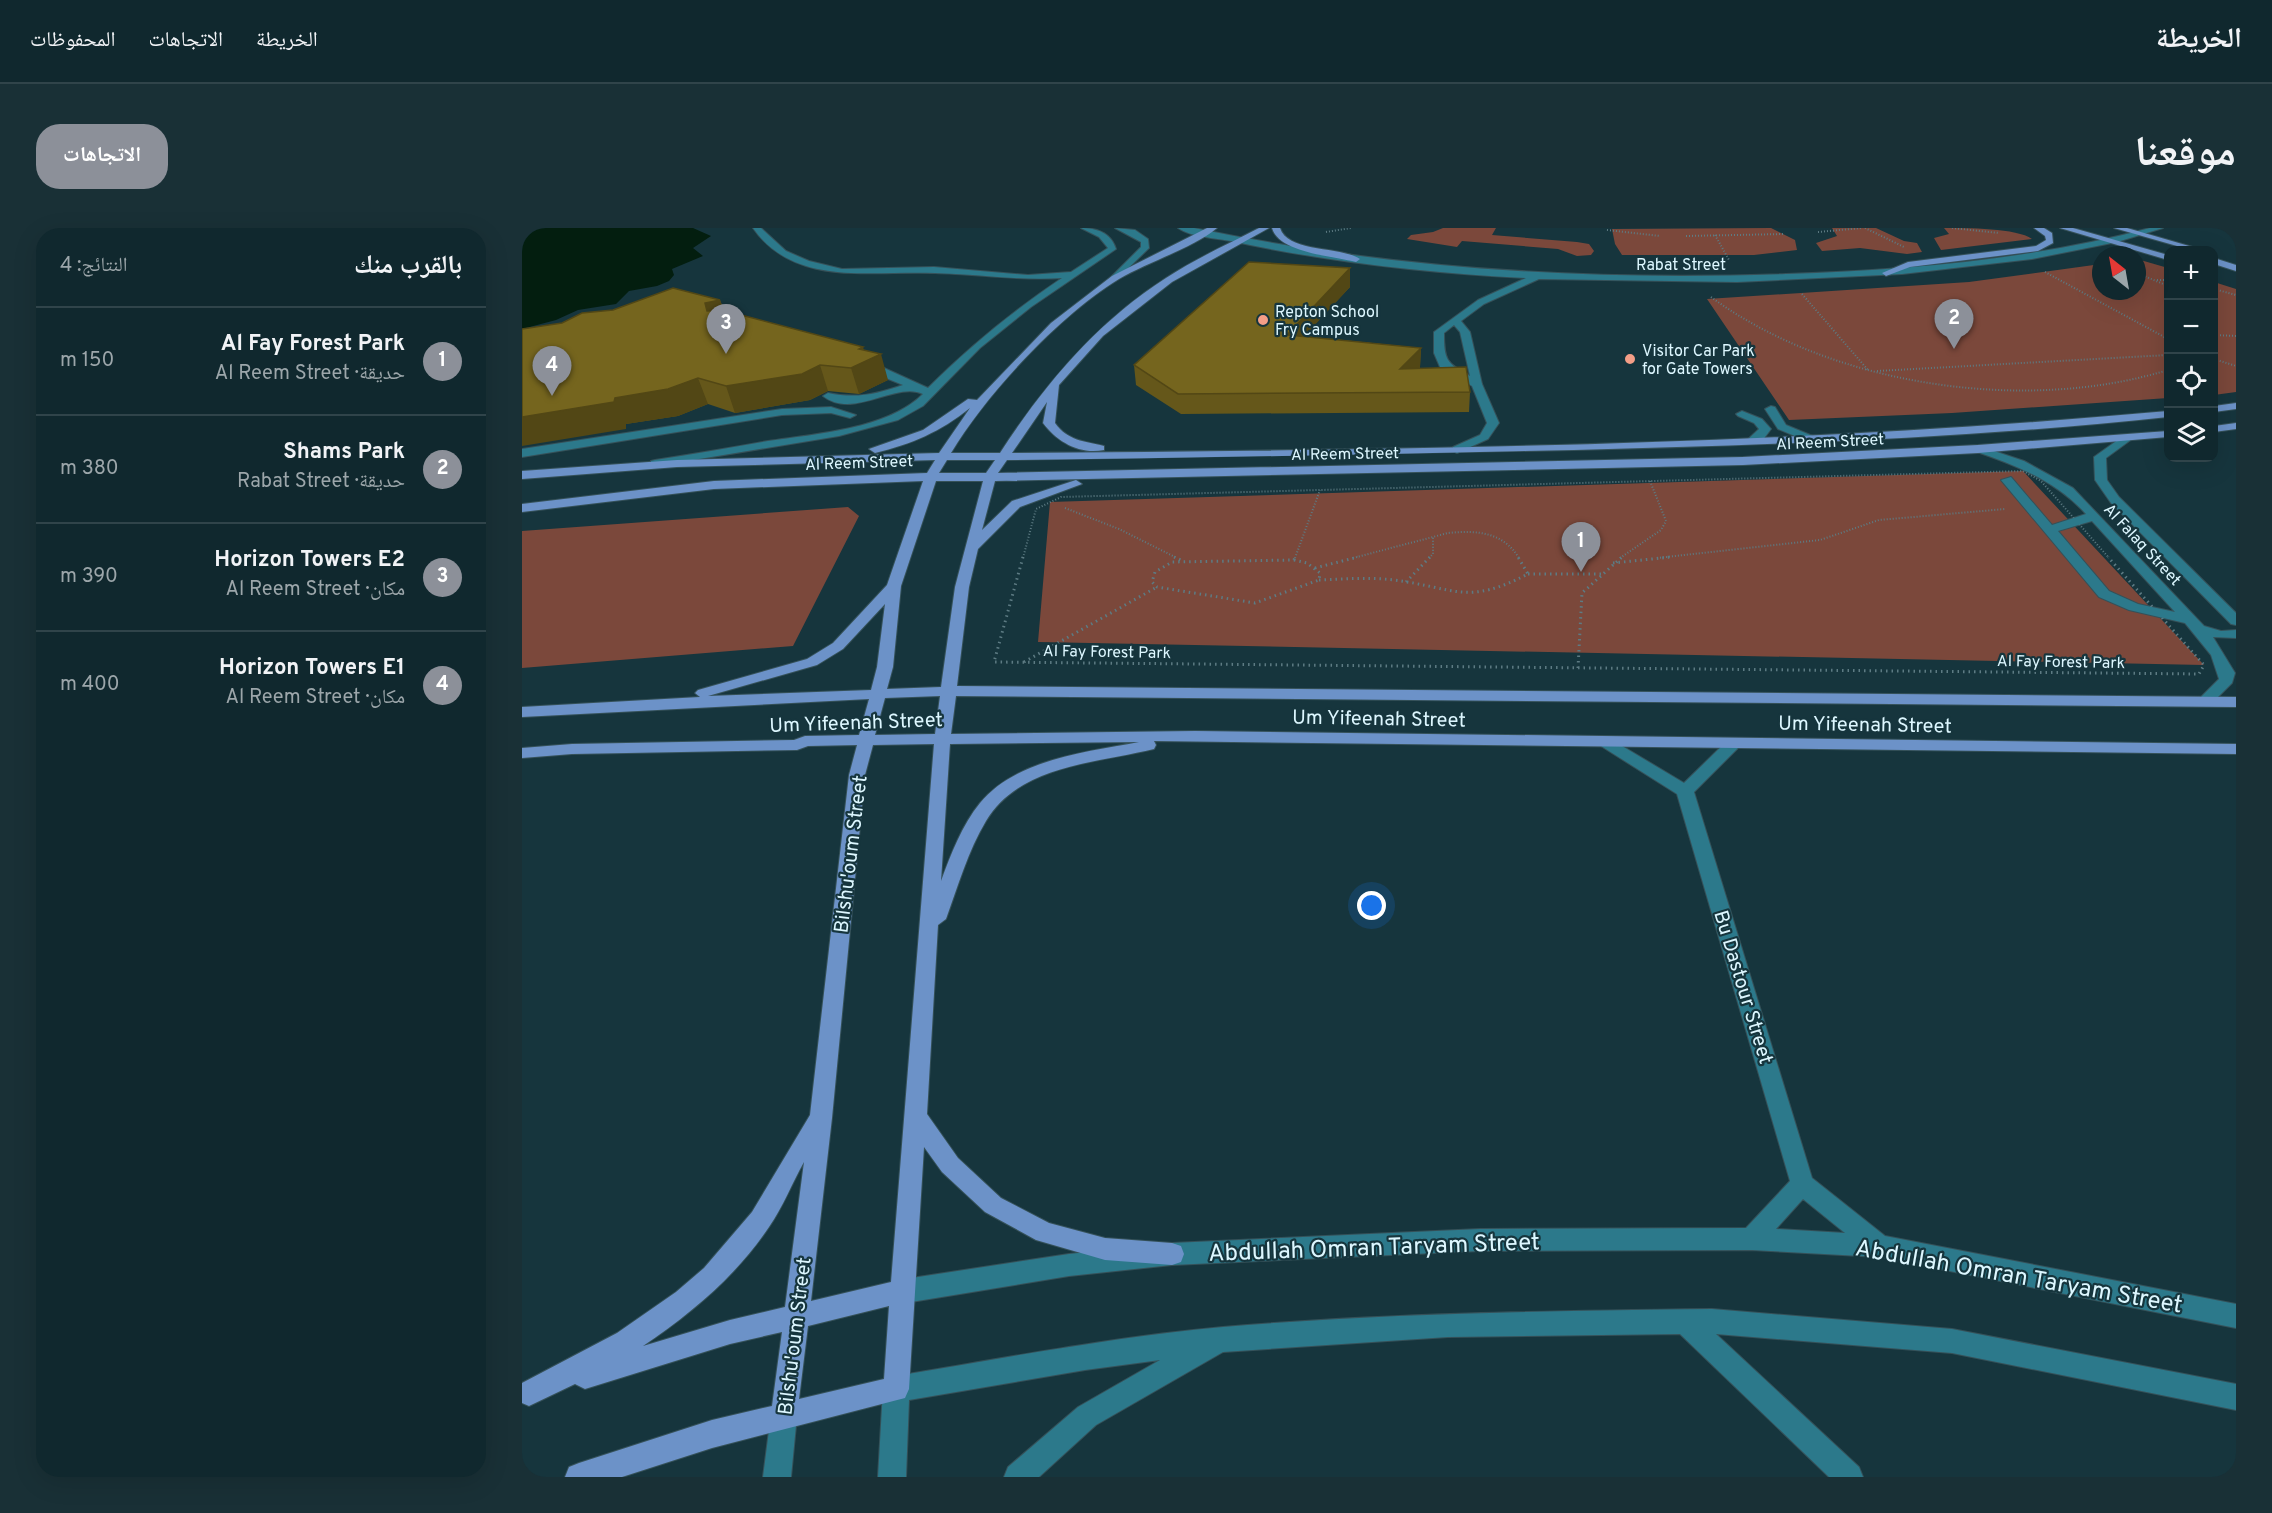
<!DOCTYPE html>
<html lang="ar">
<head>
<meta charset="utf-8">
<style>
	:root { --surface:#10282e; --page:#193036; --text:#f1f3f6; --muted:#9ca6aa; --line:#30444a; --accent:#8c9099 }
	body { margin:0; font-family:Overpass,"Noto Naskh Arabic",sans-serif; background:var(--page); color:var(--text); direction:rtl }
	.controls { position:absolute; right:18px; top:18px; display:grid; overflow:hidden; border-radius:12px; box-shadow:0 6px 24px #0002 }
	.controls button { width:54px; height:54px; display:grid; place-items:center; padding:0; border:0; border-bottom:2px solid var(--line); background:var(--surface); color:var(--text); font:30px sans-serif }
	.compass { position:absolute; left:1570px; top:18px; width:54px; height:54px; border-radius:50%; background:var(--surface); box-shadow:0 6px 24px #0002; rotate:329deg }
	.you { position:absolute; left:850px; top:678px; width:21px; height:21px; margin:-15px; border:4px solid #fff; border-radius:50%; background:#1a73e8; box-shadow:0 0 0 9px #1a73e833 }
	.badge { display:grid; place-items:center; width:39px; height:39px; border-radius:50%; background:var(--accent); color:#fff; font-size:20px; font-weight:700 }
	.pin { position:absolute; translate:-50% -50px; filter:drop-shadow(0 2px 3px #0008) }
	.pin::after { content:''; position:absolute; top:32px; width:21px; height:18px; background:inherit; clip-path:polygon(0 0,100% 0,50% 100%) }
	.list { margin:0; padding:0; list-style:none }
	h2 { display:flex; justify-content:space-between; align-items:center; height:78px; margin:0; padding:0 24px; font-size:26px }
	h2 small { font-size:20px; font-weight:400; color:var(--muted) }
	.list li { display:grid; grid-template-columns:39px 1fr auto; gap:18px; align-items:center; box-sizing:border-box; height:108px; padding:0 24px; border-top:2px solid var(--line) }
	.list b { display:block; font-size:22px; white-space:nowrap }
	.list p { margin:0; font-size:20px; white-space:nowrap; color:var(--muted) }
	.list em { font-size:20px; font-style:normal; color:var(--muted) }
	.icon { flex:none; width:33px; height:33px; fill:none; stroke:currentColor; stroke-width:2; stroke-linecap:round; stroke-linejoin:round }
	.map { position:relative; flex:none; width:1714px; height:1249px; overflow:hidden; direction:ltr; border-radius:24px }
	header { display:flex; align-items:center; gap:36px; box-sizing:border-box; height:84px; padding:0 30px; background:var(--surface); border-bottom:2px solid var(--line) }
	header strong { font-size:28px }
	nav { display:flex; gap:33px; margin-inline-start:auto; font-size:21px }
	.intro { display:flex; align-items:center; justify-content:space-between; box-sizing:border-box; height:144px; padding:0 36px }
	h1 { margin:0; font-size:42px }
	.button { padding:15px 27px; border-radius:24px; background:var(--accent); color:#fff; font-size:21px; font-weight:700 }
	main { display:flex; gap:36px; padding:0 36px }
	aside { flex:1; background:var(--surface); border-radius:24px; box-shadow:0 6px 24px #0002 }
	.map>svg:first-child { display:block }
	.green { fill:#7b483b }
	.water { fill:#031e0f }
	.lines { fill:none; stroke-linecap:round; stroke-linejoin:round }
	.minor-casing { stroke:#355159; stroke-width:2 }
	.major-casing { stroke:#355159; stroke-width:2 }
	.path-far1 { stroke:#5d7b83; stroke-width:2; stroke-dasharray:1 2; stroke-linecap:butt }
	.path { stroke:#5d7b83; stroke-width:3; stroke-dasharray:1.5 4; stroke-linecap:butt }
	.minor { fill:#2c798b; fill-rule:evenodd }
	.major { fill:#6c92c8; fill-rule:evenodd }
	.wall { fill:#65571a }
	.shaded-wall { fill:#524715 }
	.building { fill:#75651e; stroke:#524715; stroke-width:1.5 }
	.poi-dot { fill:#f49e87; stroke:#16353d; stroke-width:2 }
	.labels { text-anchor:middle; stroke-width:4.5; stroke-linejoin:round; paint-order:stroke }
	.far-street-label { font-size:16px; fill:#ddf7ff; stroke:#16353d }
	.far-poi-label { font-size:16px; fill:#ddf7ff; stroke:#16353d; text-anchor:start }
	.street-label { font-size:20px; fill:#ddf7ff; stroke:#16353d }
	.near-street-label { font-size:24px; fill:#ddf7ff; stroke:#16353d }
</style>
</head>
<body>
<header>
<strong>الخريطة</strong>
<nav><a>الخريطة</a><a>الاتجاهات</a><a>المحفوظات</a></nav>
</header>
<div class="intro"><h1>موقعنا</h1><a class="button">الاتجاهات</a></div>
<main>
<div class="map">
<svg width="1714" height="1249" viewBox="0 0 1714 1249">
	<rect width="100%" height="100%" fill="#16353d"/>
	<path class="green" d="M 921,0 L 995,0 L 974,0 L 970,7 L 1055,14 L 1067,16 L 1072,23 L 1069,27 L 1055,28 L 1036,21 L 940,13 L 935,19 L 885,11 L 889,7 L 911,4 Z
		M 1249,0 L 1273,12 L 1275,22 L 1232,27 L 1100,27 L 1093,16 L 1090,1 Z
		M 1310,0 L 1354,0 L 1382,13 L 1395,15 L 1400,24 L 1385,26 L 1338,20 L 1300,23 L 1294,15 L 1315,8 Z
		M 1422,0 C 1445,0 1495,0 1510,11 L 1419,22 L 1412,10 L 1427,6 Z
		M 1615,31 L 1646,40 L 1646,170 L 1430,185 L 1267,192 L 1185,71 L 1447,54 L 1579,36 L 1579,63 L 1615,63 Z
		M 1692,54 L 1714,61 L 1714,164 L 1692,167 Z
		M 1501,243 L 1682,437 L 516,414 L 528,274 Z
		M 326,279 L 337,288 L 271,418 L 0,440 L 0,303 Z"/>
	<path class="water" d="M 0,0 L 171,0 L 189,8 L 171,20 L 181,28 L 150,41 L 152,47 L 147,53 L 135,58 L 107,63 L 94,76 L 56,82 L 34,92 L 0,101 Z"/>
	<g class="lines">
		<defs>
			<path id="minor" d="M 231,0 L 239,0 L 264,23 L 287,33 L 320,41 L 412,39 L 506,47 L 549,44 L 586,20 L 577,9 L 559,0 C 575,0 589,5 594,21 L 509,79 L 458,120 L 401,178 L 376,192 L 317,208 L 129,239 L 129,233 L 133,232 C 171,226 208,220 246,213 C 293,206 366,201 401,166 C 374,153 331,192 301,168 L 306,165 C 334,171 355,166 381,157 L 337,139 L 336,137 L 341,134 L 362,140 L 406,160 C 448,118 491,83 540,50 C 497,53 456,46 413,45 C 350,42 273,60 231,0 Z
				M 593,0 L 613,2 L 626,11 L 627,20 L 593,53 L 588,50 L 619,19 L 619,14 Z
				M 656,0 L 672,0 C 867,41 1064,53 1264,46 C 1386,42 1508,32 1628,0 L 1641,0 L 1595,14 L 1510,31 L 1380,46 L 1215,54 L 1017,51 L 962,76 L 939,93 L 948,104 L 960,156 L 977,195 L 966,211 L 935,225 L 931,223 L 931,219 L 958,207 L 965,195 L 950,158 L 918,139 L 912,125 L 912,104 L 956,72 L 1004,50 C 905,45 806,34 709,13 C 693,10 669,9 656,0 ZM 932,97 L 938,104 L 948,148 C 924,135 922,132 922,105 Z
				M 1249,178 L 1253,179 L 1264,197 L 1293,209 L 1293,213 L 1285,213 L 1256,201 L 1243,181 Z
				M 309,179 L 334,187 L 328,190 L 309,185 L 260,187 L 0,229 L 0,221 L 260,181 Z
				M 1220,183 L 1240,191 L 1249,201 L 1240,213 L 1230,216 L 1224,213 L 1237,201 L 1232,195 L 1216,188 L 1214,186 Z
				M 1600,209 L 1610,211 L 1584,230 L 1585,252 L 1597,269 L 1714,385 L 1714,397 L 1709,396 L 1589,275 L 1573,252 L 1572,229 Z
				M 1452,219 L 1460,219 L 1502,233 L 1551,260 L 1682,398 L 1699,403 L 1714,402 L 1714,410 L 1691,409 L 1713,445 L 1710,455 L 1688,477 L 1676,477 L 1674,474 L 1697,451 L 1689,427 L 1663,395 L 1607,382 L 1577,369 L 1479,252 L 1489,249 L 1530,297 L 1564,286 C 1534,253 1494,237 1452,223 ZM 1570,293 L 1653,384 L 1616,376 L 1587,363 L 1536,303 Z
				M 1085,509 L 1162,555 L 1206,512 L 1218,512 L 1220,516 L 1172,564 L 1290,950 L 1363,1008 L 1714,1076 L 1714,1100 L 1357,1029 L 1230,1022 L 958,1023 L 650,1037 L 547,1048 L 383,1075 L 374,1071 L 371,1063 L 374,1055 L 383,1051 L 547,1026 L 650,1015 L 958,1001 L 1224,1000 L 1268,953 L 1155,566 L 1079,518 L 1077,514 L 1079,510 ZM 1281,971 L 1323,1005 L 1254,1001 Z
				M 1190,1081 L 1430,1101 L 1714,1156 L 1714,1182 L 1430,1125 L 1194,1106 L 1337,1239 L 1341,1249 L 1307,1249 L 1158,1106 L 926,1109 L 701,1124 L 574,1197 L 517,1249 L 482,1249 L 486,1239 L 556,1179 L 638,1132 L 563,1142 L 387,1172 L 384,1249 L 356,1249 L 361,1161 L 365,1152 L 374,1148 C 483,1130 591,1109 701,1099 C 864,1085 1027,1083 1190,1081 Z
				M 262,1174 L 271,1178 L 275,1187 L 269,1249 L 241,1249 L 249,1187 L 253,1178 Z"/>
			<path id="major" d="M 685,0 L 695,0 C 671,20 626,34 597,51 C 537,88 465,165 429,225 L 478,225 C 522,157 575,94 644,50 C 673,31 706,16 737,0 L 747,0 L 650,54 L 581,108 L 537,157 L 533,195 C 546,213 562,213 582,218 L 582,222 C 558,227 535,214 521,195 L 525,174 L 490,225 C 875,222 1262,218 1646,183 L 1646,189 C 1449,210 1250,217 1052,222 C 863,226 674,230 485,232 L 476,245 L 1221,229 L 1456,217 L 1646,203 L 1646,209 L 1456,225 L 1221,237 L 473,253 L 460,302 L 490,273 L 554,252 L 560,256 L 498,279 L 456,321 L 447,359 L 435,458 L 1714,469 L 1714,479 L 434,468 L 429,506 L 673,503 L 1714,516 L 1714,526 L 632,513 L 634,517 L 632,521 C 575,535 497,537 464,593 C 446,623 436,658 424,691 L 416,697 L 405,886 L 436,930 L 479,970 L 527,995 L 583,1010 L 650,1015 L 659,1018 L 662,1026 L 659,1034 L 650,1037 L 583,1032 L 514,1012 L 463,984 L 420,944 L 402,919 L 387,1161 L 383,1170 L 190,1220 L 100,1249 L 43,1249 L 47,1239 L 57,1235 L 190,1192 L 250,1178 L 260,1104 L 208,1116 L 63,1161 L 53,1156 L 7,1178 L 0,1175 L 0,1155 L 95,1105 L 154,1064 L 182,1040 L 230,984 L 288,887 L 327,547 L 335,517 L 286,518 L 275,522 L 50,526 L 0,530 L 0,520 L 50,516 L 272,512 L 283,508 L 337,507 L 347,471 L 0,489 L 0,479 L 178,469 L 173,465 L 176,462 L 285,431 L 311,415 L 365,357 L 401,253 L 192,261 L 0,284 L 0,276 L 192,253 L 405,245 L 413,232 L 155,239 L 0,251 L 0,243 L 155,232 L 417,225 L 448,180 C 418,204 390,216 353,225 L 347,221 L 401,202 L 446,171 L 455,172 L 529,95 L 590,48 ZM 425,232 L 473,232 L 464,245 L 417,245 ZM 414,253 L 461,253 L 433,359 L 419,459 L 365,461 L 371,439 L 379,358 ZM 363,376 L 355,439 L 349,462 L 186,468 L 295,437 L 321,421 ZM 418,468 L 413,506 L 353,507 L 363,470 ZM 617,514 C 565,524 494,531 458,575 C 440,597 429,626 419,653 L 428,516 ZM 412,516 L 369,1054 L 289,1073 L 310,890 L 343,547 L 351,517 ZM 282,934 L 263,1079 L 208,1092 L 121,1118 C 170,1085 214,1048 247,999 C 261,979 270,955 282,934 ZM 367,1078 L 362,1151 L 277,1171 L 286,1098 Z
				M 750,0 L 758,0 C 766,25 819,18 838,31 L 834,34 C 811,28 757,25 750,0 Z
				M 1512,0 L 1522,0 L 1530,5 L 1531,15 L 1516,23 L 1388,39 L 1364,48 L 1360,45 L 1386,34 L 1514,18 L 1524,12 L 1523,8 Z
				M 1538,0 L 1551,0 L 1646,27 L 1646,32 Z
				M 1592,0 L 1605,0 L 1681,22 L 1669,22 Z
				M 1692,30 L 1714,37 L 1714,43 L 1692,36 Z
				M 1714,175 L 1714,181 L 1692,184 L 1692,178 Z
				M 1714,195 L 1714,201 L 1692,204 L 1692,198 Z"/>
		</defs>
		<use href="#minor" class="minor-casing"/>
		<use href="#major" class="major-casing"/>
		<path class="path-far1" d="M 1343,0 L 1382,19
			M 1430,0 L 1477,5
			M 1085,2 L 1138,8
			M 804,4 L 829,0
			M 1296,4 L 1340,0
			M 1193,7 L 1207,32
			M 1164,8 L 1263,6
			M 1523,44 L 1646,111
			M 1615,45 L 1646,58
			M 1635,52 L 1646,52
			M 1692,61 L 1714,67
			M 1280,66 L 1346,142
			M 1189,69 C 1310,158 1503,186 1646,142
			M 1692,107 L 1714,108
			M 1692,131 L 1714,138
			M 1355,143 L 1646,127
			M 543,280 L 597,301 L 655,330
			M 501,330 L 514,281 L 539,269 L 1501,243 L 1519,253 L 1587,330
			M 773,330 L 798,262
			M 831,330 L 926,305 C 955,302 981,304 997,330
			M 907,330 L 911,326 L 911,309
			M 1098,330 L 1139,302 L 1144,293 L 1128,253
			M 1135,330 L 1298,312 L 1357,292 L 1483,281"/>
		<path class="path" d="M 501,329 L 472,434 L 1677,446 L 1682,437 L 1586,329
			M 652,329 L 661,333
			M 772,332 L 785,335 L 798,345 L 797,352 L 733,375 L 635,359 L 630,354 L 633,344 L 650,334 Z
			M 772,332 L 773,329
			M 1091,335 L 1149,329
			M 793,340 L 836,329
			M 1006,346 L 1079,346
			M 797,352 C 822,351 847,349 872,352 C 934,360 944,378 1006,346 L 996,329
			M 884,354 L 908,329
			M 502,434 L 635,359
			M 1056,440 L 1060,365 L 1100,329"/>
		<use href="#minor" class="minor"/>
		<use href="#major" class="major"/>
	</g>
	<path class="wall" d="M 828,40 L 828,59 L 782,108 L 899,120 L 898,139 L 897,141 L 948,164 L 947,184 L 659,186 L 614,157 L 612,137 Z
		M 198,72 L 202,82 L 341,122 L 366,152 L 337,166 L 306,163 L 288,172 L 213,185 L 186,176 L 156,188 L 104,196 L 104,201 L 40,95 Z"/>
	<path class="shaded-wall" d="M 828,40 L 828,59 L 766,126 L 765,107 Z
		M 198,72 L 207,96 L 185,83 L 183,75 Z
		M 341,119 L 345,133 L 359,126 L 366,152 L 337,166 L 329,140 L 337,121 Z
		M 899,120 L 898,139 L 878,161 L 878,141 Z
		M 298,137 L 306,163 L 288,172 L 213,185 L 204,158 Z
		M 176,150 L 186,176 L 156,188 L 104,196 L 104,201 L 0,218 L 0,189 L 93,170 Z"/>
	<path class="building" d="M 727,34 L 828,40 L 765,107 L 899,120 L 878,141 L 944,139 L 948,164 L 656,166 L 612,137 Z
		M 151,60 L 198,72 L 183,75 L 185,83 L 200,82 L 223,88 L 341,119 L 337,121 L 359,126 L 329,140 L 298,137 L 280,146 L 204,158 L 176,150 L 146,161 L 93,170 L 92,174 L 0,189 L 0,101 L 40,95 L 60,85 L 91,82 Z"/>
	<g class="poi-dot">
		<circle cx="741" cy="92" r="6"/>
		<circle cx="1108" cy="131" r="6"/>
	</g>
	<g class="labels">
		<g class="far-street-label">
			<text x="1159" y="42">Rabat Street</text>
			<text transform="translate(1308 213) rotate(-3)" y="6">Al Reem Street</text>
			<text transform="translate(823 225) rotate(-1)" y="6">Al Reem Street</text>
			<text transform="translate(337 234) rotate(-2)" y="6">Al Reem Street</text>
			<text transform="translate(1621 316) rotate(47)" y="6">Al Falaq Street</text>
			<text transform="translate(585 423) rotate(1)" y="6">Al Fay Forest Park</text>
			<text transform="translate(1539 433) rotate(1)" y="6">Al Fay Forest Park</text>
		</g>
		<g class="far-poi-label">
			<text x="753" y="89">Repton School<tspan x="753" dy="18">Fry Campus</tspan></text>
			<text x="1120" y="128">Visitor Car Park<tspan x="1120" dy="18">for Gate Towers</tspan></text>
		</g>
		<g class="street-label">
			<text transform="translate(857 490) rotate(1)" y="7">Um Yifeenah Street</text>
			<text transform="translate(334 494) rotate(-2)" y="7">Um Yifeenah Street</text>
			<text transform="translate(1343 496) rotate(1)" y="7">Um Yifeenah Street</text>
			<text transform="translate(328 626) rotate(-83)" y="7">Bilshu'oum Street</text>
			<text transform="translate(1222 759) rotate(73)" y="7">Bu Dastour Street</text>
			<text transform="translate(272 1108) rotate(-83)" y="7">Bilshu'oum Street</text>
		</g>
		<g class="near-street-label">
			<text transform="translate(852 1019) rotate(-2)" y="8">Abdullah Omran Taryam Street</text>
			<text transform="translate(1497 1048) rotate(10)" y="8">Abdullah Omran Taryam Street</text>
		</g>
	</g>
</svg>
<div class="controls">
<button>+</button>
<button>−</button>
<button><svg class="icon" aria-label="locate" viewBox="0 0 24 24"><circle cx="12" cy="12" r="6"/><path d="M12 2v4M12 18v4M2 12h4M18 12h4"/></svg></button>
<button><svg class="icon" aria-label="layers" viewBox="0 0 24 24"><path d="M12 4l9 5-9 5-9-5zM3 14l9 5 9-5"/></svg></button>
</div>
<svg class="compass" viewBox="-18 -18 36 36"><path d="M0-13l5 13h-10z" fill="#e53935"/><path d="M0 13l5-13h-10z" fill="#9ca6aa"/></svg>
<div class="you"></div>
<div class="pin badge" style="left:1059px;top:344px">1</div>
<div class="pin badge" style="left:1432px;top:121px">2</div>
<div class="pin badge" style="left:204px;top:126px">3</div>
<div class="pin badge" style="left:30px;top:168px">4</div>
</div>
<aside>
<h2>بالقرب منك<small>النتائج: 4</small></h2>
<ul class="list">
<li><span class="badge">1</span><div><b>Al Fay Forest Park</b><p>حديقة · Al Reem Street</p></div><em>150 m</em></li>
<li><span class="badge">2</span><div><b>Shams Park</b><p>حديقة · Rabat Street</p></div><em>380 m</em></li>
<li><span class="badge">3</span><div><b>Horizon Towers E2</b><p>مكان · Al Reem Street</p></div><em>390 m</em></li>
<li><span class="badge">4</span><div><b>Horizon Towers E1</b><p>مكان · Al Reem Street</p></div><em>400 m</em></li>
</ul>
</aside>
</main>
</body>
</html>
